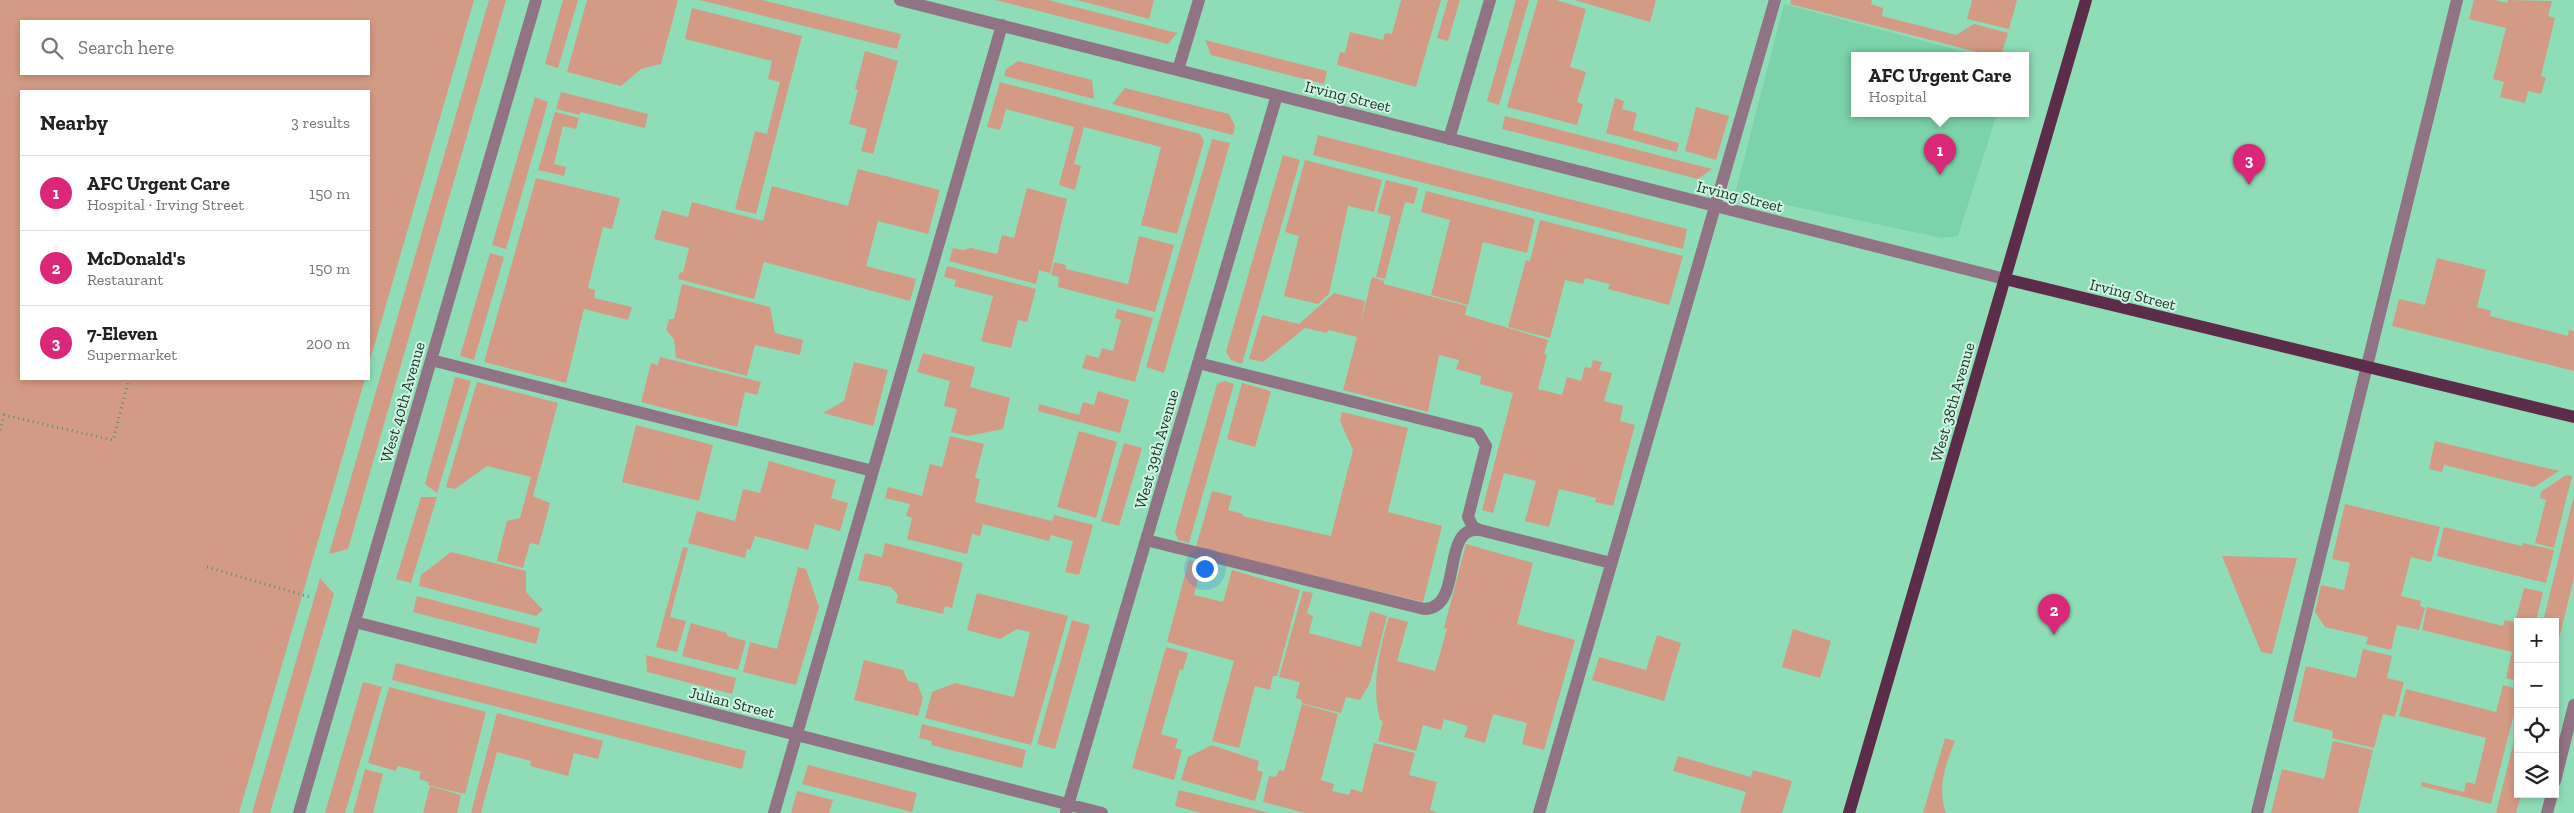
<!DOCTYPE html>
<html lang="en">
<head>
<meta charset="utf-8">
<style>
	:root { --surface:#fff; --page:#f6f6f6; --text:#222; --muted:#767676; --line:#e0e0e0; --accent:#db2777 }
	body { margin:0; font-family:"Zilla Slab",serif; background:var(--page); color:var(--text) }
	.controls { position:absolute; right:15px; bottom:15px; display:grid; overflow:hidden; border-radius:0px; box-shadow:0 2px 8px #0003 }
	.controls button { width:45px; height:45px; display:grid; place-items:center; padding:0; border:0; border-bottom:1px solid var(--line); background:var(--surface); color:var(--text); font:25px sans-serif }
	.you { position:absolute; left:1204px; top:568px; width:18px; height:18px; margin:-12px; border:4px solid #fff; border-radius:50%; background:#1a73e8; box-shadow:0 0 0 8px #1a73e833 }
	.badge { display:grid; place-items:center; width:32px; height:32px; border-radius:50%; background:var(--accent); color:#fff; font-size:16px; font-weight:700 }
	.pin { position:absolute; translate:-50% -41px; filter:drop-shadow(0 1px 2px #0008) }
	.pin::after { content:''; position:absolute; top:26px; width:18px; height:15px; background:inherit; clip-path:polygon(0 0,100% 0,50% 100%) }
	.popup { position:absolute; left:1851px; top:52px; width:178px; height:65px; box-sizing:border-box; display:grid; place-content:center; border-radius:0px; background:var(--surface); filter:drop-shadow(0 1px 4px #0005); font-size:16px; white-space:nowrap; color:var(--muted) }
	.popup b { font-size:19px; color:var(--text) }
	.popup::after { content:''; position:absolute; left:50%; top:100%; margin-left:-10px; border:10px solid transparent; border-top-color:var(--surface) }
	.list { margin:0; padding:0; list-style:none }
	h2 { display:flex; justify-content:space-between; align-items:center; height:65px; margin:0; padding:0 20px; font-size:21px }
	h2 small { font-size:16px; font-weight:400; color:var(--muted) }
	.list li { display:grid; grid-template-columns:32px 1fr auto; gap:15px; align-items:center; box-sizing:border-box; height:75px; padding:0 20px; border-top:1px solid var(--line) }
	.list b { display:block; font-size:19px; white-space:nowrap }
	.list p { margin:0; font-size:16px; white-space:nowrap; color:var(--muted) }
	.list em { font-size:16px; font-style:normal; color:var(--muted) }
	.icon { flex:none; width:28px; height:28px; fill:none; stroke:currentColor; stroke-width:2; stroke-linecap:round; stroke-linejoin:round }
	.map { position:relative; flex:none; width:2574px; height:813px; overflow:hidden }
	.search { position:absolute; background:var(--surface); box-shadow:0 2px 8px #0003; left:20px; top:20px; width:350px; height:55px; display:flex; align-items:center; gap:12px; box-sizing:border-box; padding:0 18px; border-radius:0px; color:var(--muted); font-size:19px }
	.panel { position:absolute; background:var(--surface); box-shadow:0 2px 8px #0003; left:20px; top:90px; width:350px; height:290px; border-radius:0px }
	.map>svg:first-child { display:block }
	.built { fill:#7cd2a9 }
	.green { fill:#d39b85; fill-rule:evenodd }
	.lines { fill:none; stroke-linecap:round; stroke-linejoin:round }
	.path { stroke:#589175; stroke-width:3; stroke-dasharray:1 4; stroke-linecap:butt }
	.minor { stroke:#907384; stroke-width:12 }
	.major { stroke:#5c2d4b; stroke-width:12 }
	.labels { text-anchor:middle; stroke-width:4; stroke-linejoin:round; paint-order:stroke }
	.street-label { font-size:16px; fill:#173728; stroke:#cff4e1 }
</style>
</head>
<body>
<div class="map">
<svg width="2574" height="813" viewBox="0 0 2574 813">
	<rect width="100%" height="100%" fill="#8fddb7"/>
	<path class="built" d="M 1784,4 L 1981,56 L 1855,56 L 1855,114 L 1997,114 L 1958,236 L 1942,238 L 1735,194 Z"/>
	<path class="green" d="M 0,0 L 474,0 L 369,364 L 369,91 L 21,91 L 21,379 L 365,379 L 239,813 L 0,813 ZM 21,21 L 369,21 L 369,74 L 21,74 Z
		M 489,0 L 506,0 L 348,549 L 329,554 Z
		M 563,0 L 578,0 L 558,68 L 545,64 Z
		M 587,0 L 678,0 L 661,64 L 641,69 L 621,86 L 567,72 Z
		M 699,0 L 762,0 L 901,34 L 897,49 Z
		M 995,0 L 1048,0 L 1177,33 L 1168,44 Z
		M 1077,0 L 1154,0 L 1149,19 Z
		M 1401,0 L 1441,0 L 1416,87 L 1337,65 L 1340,52 L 1345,53 L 1350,32 L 1383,40 L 1385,33 L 1392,34 Z
		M 1448,0 L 1460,0 L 1448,41 L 1437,38 Z
		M 1516,0 L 1529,0 L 1499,105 L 1487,101 Z
		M 1538,0 L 1556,0 L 1586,9 L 1570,67 L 1586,72 L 1577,102 L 1583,104 L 1577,125 L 1507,107 Z
		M 1574,0 L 1656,0 L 1650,22 Z
		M 1791,0 L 1872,0 L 1871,4 L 1883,8 L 1882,16 L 1956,35 L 1974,24 L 2008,33 L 2001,56 L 1993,56 L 1790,4 Z
		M 1972,0 L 2017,0 L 2009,29 L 1967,19 Z
		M 2474,0 L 2495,0 L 2507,3 L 2508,0 L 2552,1 L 2548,16 L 2555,18 L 2541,76 L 2546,78 L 2541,94 L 2528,91 L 2525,103 L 2500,97 L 2504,82 L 2493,79 L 2506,28 L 2469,19 Z
		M 692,8 L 802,36 L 756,214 L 735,209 L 755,131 L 767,134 L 780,82 L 768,79 L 772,61 L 685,39 Z
		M 1205,40 L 1327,71 L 1324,84 L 1211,55 Z
		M 865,51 L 898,61 L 873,154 L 861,151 L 867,129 L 849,124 L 858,90 L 855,89 Z
		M 1018,61 L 1092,80 L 1094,99 L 1004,76 L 1006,69 Z
		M 1000,82 L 1200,134 L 1204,141 L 1177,234 L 1141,225 L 1161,147 L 1084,127 L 1074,164 L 1081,166 L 1075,190 L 1059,185 L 1074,127 L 1006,109 L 1000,130 L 987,127 Z
		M 1125,88 L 1229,114 L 1235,126 L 1233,135 L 1112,104 Z
		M 561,92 L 648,114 L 645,128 L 581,112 L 579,115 L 556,109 Z
		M 535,97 L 548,102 L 506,249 L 492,245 Z
		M 1615,98 L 1624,101 L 1622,109 L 1637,113 L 1633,130 L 1679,143 L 1677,152 L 1606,133 Z
		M 1696,107 L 1729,116 L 1716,160 L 1685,151 Z
		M 555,112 L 579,118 L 576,129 L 563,126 L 554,164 L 566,167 L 564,176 L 538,170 Z
		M 1505,116 L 1712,169 L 1698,179 L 1502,129 Z
		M 1318,135 L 1687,229 L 1683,249 L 1313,155 Z
		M 1212,139 L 1230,143 L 1164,373 L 1146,367 Z
		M 1283,155 L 1300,160 L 1242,364 L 1231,360 L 1226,352 Z
		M 1305,160 L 1382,180 L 1374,212 L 1348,206 L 1329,294 L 1318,304 L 1284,296 L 1299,236 L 1285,232 Z
		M 858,169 L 940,190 L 928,234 L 878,221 L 866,266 L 916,279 L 910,301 L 764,262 L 754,299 L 678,279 L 680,272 L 683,273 L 689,248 L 654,239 L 662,210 L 688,217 L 692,202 L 763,221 L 772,186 L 848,206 Z
		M 536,178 L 620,198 L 612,229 L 603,227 L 588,288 L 595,290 L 594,298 L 632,307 L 628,320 L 584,309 L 566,383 L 484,362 Z
		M 1386,180 L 1418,188 L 1414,204 L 1405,202 L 1385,279 L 1376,277 L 1391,216 L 1377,213 Z
		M 1027,188 L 1067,199 L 1050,273 L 1039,270 L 1036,284 L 949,261 L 953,248 L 963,250 L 971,248 L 997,254 L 1002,235 L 1014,238 Z
		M 1426,191 L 1535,219 L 1527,253 L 1483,242 L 1468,305 L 1431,295 L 1450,220 L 1421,212 Z
		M 1540,220 L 1683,256 L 1669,305 L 1608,289 L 1610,284 L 1585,278 L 1583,284 L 1565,280 L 1550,338 L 1508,327 L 1526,260 L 1530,261 Z
		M 1139,236 L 1174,245 L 1155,312 L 1058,287 L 1059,277 L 1051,275 L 1054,262 L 1066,265 L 1066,269 L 1128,284 Z
		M 490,253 L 504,257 L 474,360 L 460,356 Z
		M 2437,258 L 2486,270 L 2477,307 L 2491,311 L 2490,316 L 2568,336 L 2569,330 L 2574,331 L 2574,371 L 2392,326 L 2399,299 L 2425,305 Z
		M 947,266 L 1036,289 L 1027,322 L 1018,320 L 1011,348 L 981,341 L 993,296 L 954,286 L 956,280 L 944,277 Z
		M 1372,277 L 1384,281 L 1384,284 L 1467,306 L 1465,315 L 1548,340 L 1544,354 L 1547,355 L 1538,389 L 1562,395 L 1567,377 L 1581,381 L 1585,367 L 1591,368 L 1593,360 L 1602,362 L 1599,370 L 1612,373 L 1604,401 L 1623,406 L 1620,421 L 1635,425 L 1613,506 L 1595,502 L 1596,498 L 1559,489 L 1549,527 L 1525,521 L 1536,481 L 1504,473 L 1493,513 L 1482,510 L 1513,393 L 1480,384 L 1481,376 L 1456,369 L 1459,360 L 1439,355 L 1428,412 L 1343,390 L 1357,337 L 1328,330 L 1327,333 L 1305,328 L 1263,362 L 1249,359 L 1262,315 L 1299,324 L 1334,293 L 1365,301 L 1361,322 Z
		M 682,284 L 770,307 L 775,333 L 803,340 L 800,355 L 755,345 L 747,376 L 676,358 L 674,339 L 666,330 L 669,319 L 674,319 Z
		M 1117,309 L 1153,318 L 1135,382 L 1082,368 L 1086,355 L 1099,358 L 1102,348 L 1113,351 L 1121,320 L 1115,318 Z
		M 923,353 L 975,367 L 970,387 L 1010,398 L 1003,429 L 968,436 L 951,432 L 957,409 L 944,406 L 950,381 L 917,372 Z
		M 660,357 L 761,382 L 757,395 L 745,392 L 737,427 L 641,402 L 651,363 L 658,365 Z
		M 854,362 L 888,370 L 873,426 L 823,413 L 844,401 Z
		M 455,377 L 471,381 L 437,493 L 425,484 Z
		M 1225,381 L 1234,384 L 1189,543 L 1178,540 L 1175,532 L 1217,384 Z
		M 477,382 L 558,403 L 533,496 L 550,503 L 539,545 L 530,543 L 523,568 L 497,561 L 507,521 L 520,518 L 531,477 L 487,466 L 455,489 L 446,487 Z
		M 1242,383 L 1271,391 L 1255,447 L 1227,439 Z
		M 1098,391 L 1129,400 L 1120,433 L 1038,411 L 1039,404 L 1079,415 L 1083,402 L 1094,405 Z
		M 1342,412 L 1408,428 L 1388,512 L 1442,526 L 1423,602 L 1196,547 L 1212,491 L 1232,496 L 1228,510 L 1243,514 L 1242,516 L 1331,536 L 1353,450 L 1340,421 Z
		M 636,425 L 713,445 L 699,501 L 622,482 Z
		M 1079,431 L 1117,442 L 1096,518 L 1057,507 Z
		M 950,436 L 984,444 L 975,478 L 980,479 L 975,502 L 1052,521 L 1054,515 L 1093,525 L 1079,575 L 1065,572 L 1073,541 L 1051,535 L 1049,541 L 983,524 L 980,536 L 972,534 L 967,554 L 907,539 L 912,518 L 906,516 L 910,504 L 885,498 L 888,487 L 922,496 L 930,464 L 942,467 Z
		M 2435,441 L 2559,471 L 2534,487 L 2444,465 L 2442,472 L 2429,469 Z
		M 1124,443 L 1142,448 L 1119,526 L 1101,521 Z
		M 769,461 L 836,480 L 831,498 L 848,503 L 840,531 L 815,524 L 808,550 L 755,536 L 750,550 L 747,549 L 745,558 L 688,543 L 697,511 L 735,521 L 743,489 L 760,493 Z
		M 2566,475 L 2572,476 L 2554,548 L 2535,543 L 2546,500 L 2540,498 L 2541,492 Z
		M 2574,495 L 2574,578 L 2555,655 L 2555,622 L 2543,622 Z
		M 421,497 L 437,497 L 411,583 L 396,579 Z
		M 2345,504 L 2440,527 L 2431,562 L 2411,557 L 2401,596 L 2421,601 L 2420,606 L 2425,608 L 2419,630 L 2397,625 L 2391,650 L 2366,644 L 2368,637 L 2325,627 L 2315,612 L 2321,585 L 2344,590 L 2350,563 L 2332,559 Z
		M 2444,527 L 2522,546 L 2523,543 L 2554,550 L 2546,583 L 2437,556 Z
		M 885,543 L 963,563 L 952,608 L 945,606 L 943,614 L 896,603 L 898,595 L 891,587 L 858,580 L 865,553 L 882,557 Z
		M 1466,544 L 1533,563 L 1517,624 L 1575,640 L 1544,750 L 1522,744 L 1527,723 L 1493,714 L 1485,743 L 1464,737 L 1468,726 L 1444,719 L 1441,730 L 1423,725 L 1416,751 L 1378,741 L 1383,721 L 1380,720 C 1371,686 1379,651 1389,617 L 1408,622 L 1397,661 L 1435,671 L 1447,629 L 1444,628 Z
		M 683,547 L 688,548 L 670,617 L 686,621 L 677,652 L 656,647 Z
		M 451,552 L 526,571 L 526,592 L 543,610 L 536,616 L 419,586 L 421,575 Z
		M 2222,556 L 2297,558 L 2272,654 L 2261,652 Z
		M 1189,560 L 1202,564 L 1194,595 L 1223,602 L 1232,570 L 1300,590 L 1277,676 L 1273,676 L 1270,690 L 1255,686 L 1239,748 L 1212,741 L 1234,661 L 1167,642 Z
		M 798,567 L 806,569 L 819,607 L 796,685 L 743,672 L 750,642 L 777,649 Z
		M 320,578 L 334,594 L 270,813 L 252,813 Z
		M 2524,588 L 2543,592 L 2536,622 L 2518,622 L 2518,681 L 2506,678 L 2512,652 L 2422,630 L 2427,607 L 2503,626 L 2505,620 L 2515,622 Z
		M 1303,591 L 1313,593 L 1307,613 L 1313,616 L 1309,633 L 1361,647 L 1370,611 L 1387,616 L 1370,683 L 1360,700 L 1346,697 L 1341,713 L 1301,703 L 1302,700 L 1296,698 L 1300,682 L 1279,677 Z
		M 977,593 L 1068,616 L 1031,745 L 925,718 L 932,692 L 955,683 L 1014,697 L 1030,632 L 1017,629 L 1000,639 L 967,630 Z
		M 417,596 L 540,628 L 536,644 L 413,612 Z
		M 1072,620 L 1090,625 L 1055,749 L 1037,744 Z
		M 691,623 L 727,633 L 727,636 L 746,641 L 738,670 L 682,656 Z
		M 1793,629 L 1831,641 L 1820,678 L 1782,667 Z
		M 1657,635 L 1681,643 L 1664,701 L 1592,680 L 1599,657 L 1646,670 Z
		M 1166,647 L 1188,653 L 1183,670 L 1180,669 L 1161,734 L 1178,739 L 1175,748 L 1182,750 L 1174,780 L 1132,768 Z
		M 2363,649 L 2392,656 L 2387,678 L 2404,682 L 2395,717 L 2383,714 L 2374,748 L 2332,738 L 2333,731 L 2293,721 L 2306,666 L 2356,678 Z
		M 646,655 L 736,678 L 732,694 L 647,672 Z
		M 864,660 L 903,670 L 908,681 L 917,683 L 923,698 L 918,716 L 854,700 Z
		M 396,663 L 746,751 L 742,769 L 392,680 Z
		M 363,682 L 382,687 L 345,813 L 325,813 Z
		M 2503,685 L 2518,689 L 2518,698 L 2491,804 L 2421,786 L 2422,782 L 2464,792 L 2466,782 L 2475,784 L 2486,738 L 2399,716 L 2406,689 L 2496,712 Z
		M 389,687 L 486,712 L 465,794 L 428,785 L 429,782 L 419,779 L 421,772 L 398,766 L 396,771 L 368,763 Z
		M 1302,704 L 1338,714 L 1321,780 L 1334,784 L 1332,791 L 1349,795 L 1351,789 L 1362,792 L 1374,743 L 1415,753 L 1409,775 L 1437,782 L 1430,810 L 1438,813 L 1305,813 L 1263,802 L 1269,776 L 1276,777 L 1279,770 L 1284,771 Z
		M 497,713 L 603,741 L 598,759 L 574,753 L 568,776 L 530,766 L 531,761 L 497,752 L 481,813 L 471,813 Z
		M 922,724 L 1026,750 L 1022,768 L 931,745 L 932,741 L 919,738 Z
		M 2518,725 L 2518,794 L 2521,794 L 2516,813 L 2496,813 Z
		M 1945,738 L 1955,741 C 1945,766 1937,787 1946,813 L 1923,813 Z
		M 2333,741 L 2373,750 L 2358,813 L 2271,813 L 2282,769 L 2324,779 Z
		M 1212,745 L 1259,761 L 1257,770 L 1263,772 L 1255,801 L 1181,780 L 1188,757 Z
		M 1678,756 L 1751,777 L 1753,770 L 1792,781 L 1782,813 L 1740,813 L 1746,792 L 1673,771 Z
		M 808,765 L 917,793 L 912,812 L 802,784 Z
		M 365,769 L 383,774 L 373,813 L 353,813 Z
		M 430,786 L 461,795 L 457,813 L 423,813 Z
		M 1179,790 L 1270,813 L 1201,813 L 1175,806 Z
		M 797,791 L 833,800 L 829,813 L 791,813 Z"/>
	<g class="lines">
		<path class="path" d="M 0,430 L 4,415 L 113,440 L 129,379
			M 207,567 L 310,597"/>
		<path class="minor" d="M 900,0 L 2005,279
			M 1178,70 L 1199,0
			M 1449,139 L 1490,0
			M 431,360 L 873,471
			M 1198,363 L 1478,433 L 1486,446 L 1468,517 L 1473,527 L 1480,530
			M 1146,540 L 1424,609 C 1465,609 1439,525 1480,530 L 1611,563
			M 355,622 L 1102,813
			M 2555,781 L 2574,705
			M 1066,812 L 1277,95
			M 299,813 L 536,0
			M 774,813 L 1002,25
			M 1539,813 L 1775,0
			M 2257,813 L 2457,0
			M 2547,813 L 2552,794"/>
		<path class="major" d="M 2005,279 L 2574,417
			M 1849,813 L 2086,0"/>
	</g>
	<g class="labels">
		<g class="street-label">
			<text transform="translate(1348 96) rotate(14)" y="6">Irving Street</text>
			<text transform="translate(1740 196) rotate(14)" y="6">Irving Street</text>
			<text transform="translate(2133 294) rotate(14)" y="6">Irving Street</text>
			<text transform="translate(402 402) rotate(-74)" y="6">West 40th Avenue</text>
			<text transform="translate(1952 402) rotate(-74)" y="6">West 38th Avenue</text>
			<text transform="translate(1156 449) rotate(-74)" y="6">West 39th Avenue</text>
			<text transform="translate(732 702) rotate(14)" y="6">Julian Street</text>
		</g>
	</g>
</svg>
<div class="controls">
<button>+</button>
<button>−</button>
<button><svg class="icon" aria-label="locate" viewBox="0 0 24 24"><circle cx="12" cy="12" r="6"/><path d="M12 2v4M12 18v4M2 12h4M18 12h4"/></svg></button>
<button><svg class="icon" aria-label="layers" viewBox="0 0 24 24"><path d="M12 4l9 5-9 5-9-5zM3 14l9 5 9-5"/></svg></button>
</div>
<div class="you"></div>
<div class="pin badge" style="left:1940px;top:175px">1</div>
<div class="popup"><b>AFC Urgent Care</b>Hospital</div>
<div class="pin badge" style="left:2054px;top:635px">2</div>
<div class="pin badge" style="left:2249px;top:185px">3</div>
<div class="search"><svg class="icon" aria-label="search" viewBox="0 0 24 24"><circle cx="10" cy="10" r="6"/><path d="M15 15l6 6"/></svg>Search here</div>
<section class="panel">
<h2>Nearby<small>3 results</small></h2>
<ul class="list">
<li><span class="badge">1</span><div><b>AFC Urgent Care</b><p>Hospital · Irving Street</p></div><em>150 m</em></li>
<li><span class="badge">2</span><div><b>McDonald's</b><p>Restaurant</p></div><em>150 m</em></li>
<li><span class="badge">3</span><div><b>7-Eleven</b><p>Supermarket</p></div><em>200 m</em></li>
</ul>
</section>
</div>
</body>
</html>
